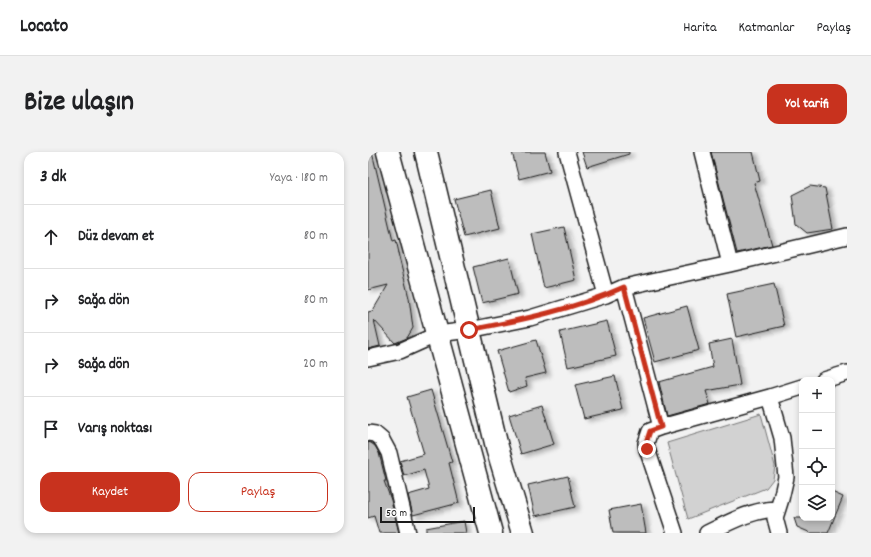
<!DOCTYPE html>
<html lang="tr">
<head>
<meta charset="utf-8">
<style>
	:root { --surface:#fff; --page:#f2f2f2; --text:#202124; --muted:#757577; --line:#e0e0e0; --accent:#c8321e }
	body { margin:0; font-family:Dekko,sans-serif; background:var(--page); color:var(--text) }
	.controls { position:absolute; right:12px; bottom:12px; display:grid; overflow:hidden; border-radius:8px; box-shadow:0 2px 6px #0003 }
	.controls button { width:36px; height:36px; display:grid; place-items:center; padding:0; border:0; border-bottom:1px solid var(--line); background:var(--surface); color:var(--text); font:20px sans-serif }
	.scale { position:absolute; left:12px; bottom:10px; width:95px; box-sizing:border-box; padding-left:4px; border:2px solid #1c1c1c; border-top:0; font-size:11px; line-height:14px; white-space:nowrap; color:#1c1c1c; -webkit-text-stroke:3px #fff; paint-order:stroke }
	.stop { position:absolute; width:12px; height:12px; margin:-9px; border:3px solid #c8321e; border-radius:50%; background:#fff }
	.stop.end { background:#c8321e; border-color:#fff; box-shadow:0 1px 4px #0008 }
	.list { margin:0; padding:0; list-style:none }
	h2 { display:flex; justify-content:space-between; align-items:center; height:52px; margin:0; padding:0 16px; font-size:17px }
	h2 small { font-size:13px; font-weight:400; color:var(--muted) }
	.list li { display:grid; grid-template-columns:26px 1fr auto; gap:12px; align-items:center; box-sizing:border-box; height:64px; padding:0 16px; border-top:1px solid var(--line) }
	.list b { display:block; font-size:15px; white-space:nowrap }
	.list em { font-size:13px; font-style:normal; color:var(--muted) }
	.actions { display:flex; gap:8px; padding:12px 16px }
	.actions a { flex:1; padding:9px 0; border:1px solid var(--accent); border-radius:12px; text-align:center; font-size:14px; color:var(--accent) }
	.actions .main { background:var(--accent); color:#fff }
	.icon { flex:none; width:22px; height:22px; fill:none; stroke:currentColor; stroke-width:2; stroke-linecap:round; stroke-linejoin:round }
	.map { position:relative; flex:none; width:479px; height:381px; overflow:hidden; border-radius:12px }
	header { display:flex; align-items:center; gap:24px; box-sizing:border-box; height:56px; padding:0 20px; background:var(--surface); border-bottom:1px solid var(--line) }
	header strong { font-size:19px }
	nav { display:flex; gap:22px; margin-inline-start:auto; font-size:14px }
	.intro { display:flex; align-items:center; justify-content:space-between; box-sizing:border-box; height:96px; padding:0 24px }
	h1 { margin:0; font-size:28px }
	.button { padding:10px 18px; border-radius:12px; background:var(--accent); color:#fff; font-size:14px; font-weight:700 }
	main { display:flex; gap:24px; padding:0 24px }
	aside { flex:1; background:var(--surface); border-radius:12px; box-shadow:0 2px 6px #0003 }
	.map>svg:first-child { display:block }
	.green { fill:#d2d2d2; stroke:#777 }
	.building { fill:#bdbdbd; stroke:#1c1c1c; filter:url(#shadow) }
	.lines { fill:none; stroke-linecap:round; stroke-linejoin:round }
	.street-casing { stroke:#1c1c1c; stroke-width:18 }
	.secondary-casing { stroke:#1c1c1c; stroke-width:25 }
	.street { stroke:#fff; stroke-width:15 }
	.secondary { stroke:#fff; stroke-width:22 }
	.route { stroke:#c8321e; stroke-width:5 }
</style>
</head>
<body>
<header>
<strong>Locato</strong>
<nav><a>Harita</a><a>Katmanlar</a><a>Paylaş</a></nav>
</header>
<div class="intro"><h1>Bize ulaşın</h1><a class="button">Yol tarifi</a></div>
<main>
<aside>
<h2>3 dk<small>Yaya · 180 m</small></h2>
<ul class="list">
<li><svg class="icon" aria-label="ahead" viewBox="0 0 24 24"><path d="M12 20V5M6 11l6-6 6 6"/></svg><div><b>Düz devam et</b></div><em>80 m</em></li>
<li><svg class="icon" aria-label="right" viewBox="0 0 24 24"><path d="M7 20v-9h11M14 6l5 5-5 5"/></svg><div><b>Sağa dön</b></div><em>80 m</em></li>
<li><svg class="icon" aria-label="right" viewBox="0 0 24 24"><path d="M7 20v-9h11M14 6l5 5-5 5"/></svg><div><b>Sağa dön</b></div><em>20 m</em></li>
<li><svg class="icon" aria-label="arrive" viewBox="0 0 24 24"><path d="M6 21V4h12l-3 4 3 4H6"/></svg><div><b>Varış noktası</b></div></li>
</ul>
<div class="actions"><a class="main">Kaydet</a><a>Paylaş</a></div>
</aside>
<div class="map">
<svg width="479" height="381" viewBox="0 0 479 381">
	<defs>
		<filter id="shadow"><feDropShadow dx="4.5" dy="2.5" stdDeviation="2" flood-color="#0004"/></filter>
	</defs>
	<rect width="100%" height="100%" fill="#f2f2f2"/>
	<filter id="ink" filterUnits="userSpaceOnUse"><feTurbulence type="fractalNoise" baseFrequency=".025" numOctaves="2"/><feDisplacementMap in="SourceGraphic" scale="8" xChannelSelector="R" yChannelSelector="G"/><feConvolveMatrix kernelMatrix="1 2 1 2 8 2 1 2 1" color-interpolation-filters="sRGB"/></filter>
	<g filter="url(#ink)">
		<path class="green" d="M 393,262 L 407,314 L 405,327 L 398,336 L 320,367 L 299,291 Z"/>
		<path class="building" d="M 0,0 L 4,0 L 25,89 L 28,88 L 31,101 L 30,101 L 41,146 L 45,176 L 39,186 L 27,191 L 6,168 L 12,194 L 0,197 L 0,160 L 4,159 L 4,160 L 20,133 L 0,138 Z
			M 144,0 L 177,0 L 182,19 L 151,27 Z
			M 214,0 L 261,0 L 261,2 L 219,15 Z
			M 343,0 L 385,0 L 392,29 L 386,31 L 404,93 L 369,101 Z
			M 442,34 L 457,36 L 465,77 L 439,81 L 428,72 L 424,43 Z
			M 123,38 L 132,76 L 96,85 L 86,47 Z
			M 196,75 L 208,128 L 176,136 L 164,82 Z
			M 141,106 L 150,142 L 114,151 L 105,115 Z
			M 406,132 L 416,174 L 368,185 L 359,142 Z
			M 319,154 L 331,198 L 287,210 L 275,166 Z
			M 239,169 L 248,204 L 200,215 L 192,180 Z
			M 364,187 L 372,233 L 338,239 L 342,252 L 299,264 L 291,230 L 345,215 L 341,192 Z
			M 168,188 L 178,221 L 157,226 L 159,234 L 141,240 L 129,199 Z
			M 247,224 L 255,258 L 216,267 L 207,233 Z
			M 63,238 L 84,310 L 81,311 L 91,351 L 45,363 L 40,343 L 61,337 L 56,318 L 36,324 L 32,309 L 56,302 L 39,245 Z
			M 174,253 L 186,292 L 153,302 L 141,263 Z
			M 0,290 L 3,291 L 7,294 L 11,301 L 18,329 L 16,329 L 23,348 L 31,381 L 11,381 L 6,364 L 0,366 Z
			M 200,324 L 207,355 L 167,364 L 160,333 Z
			M 464,340 L 475,345 L 460,381 L 443,381 L 429,375 L 426,366 L 464,366 Z
			M 273,352 L 278,381 L 245,381 L 241,358 Z
			M 96,369 L 98,381 L 58,381 L 58,376 Z"/>
		<g class="lines">
			<defs>
				<path id="street" d="M 199,0 L 238,143
					M 334,0 L 362,112
					M 256,135 L 293,275 L 402,245 L 434,235
					M 0,206 L 32,199 L 70,182 L 101,178 L 162,166 L 238,143 L 256,135 L 362,112 L 479,84
					M 456,228 L 479,221
					M 402,245 L 414,286 L 418,325 L 413,347 L 407,366 L 411,381
					M 293,275 L 282,279 L 278,291 L 279,297 L 307,381
					M 0,281 L 7,282 L 14,288 L 21,301 L 40,381
					M 339,381 C 362,370 383,358 409,357"/>
				<path id="secondary" d="M 20,0 L 123,381
					M 58,0 L 129,295 L 155,381"/>
			</defs>
			<use href="#street" class="street-casing"/>
			<use href="#secondary" class="secondary-casing"/>
			<use href="#street" class="street"/>
			<use href="#secondary" class="secondary"/>
		</g>
	</g>
	<g class="lines" filter="url(#ink)">
		<path class="route" d="M 101,178 C 154,168 207,157 256,135 L 293,275 L 282,279 L 278,291 L 279,297"/>
	</g>
</svg>
<div class="controls">
<button>+</button>
<button>−</button>
<button><svg class="icon" aria-label="locate" viewBox="0 0 24 24"><circle cx="12" cy="12" r="6"/><path d="M12 2v4M12 18v4M2 12h4M18 12h4"/></svg></button>
<button><svg class="icon" aria-label="layers" viewBox="0 0 24 24"><path d="M12 4l9 5-9 5-9-5zM3 14l9 5 9-5"/></svg></button>
</div>
<div class="scale">50 m</div>
<div class="stop" style="left:101px;top:178px"></div>
<div class="stop end" style="left:279px;top:297px"></div>
</div>
</main>
</body>
</html>
